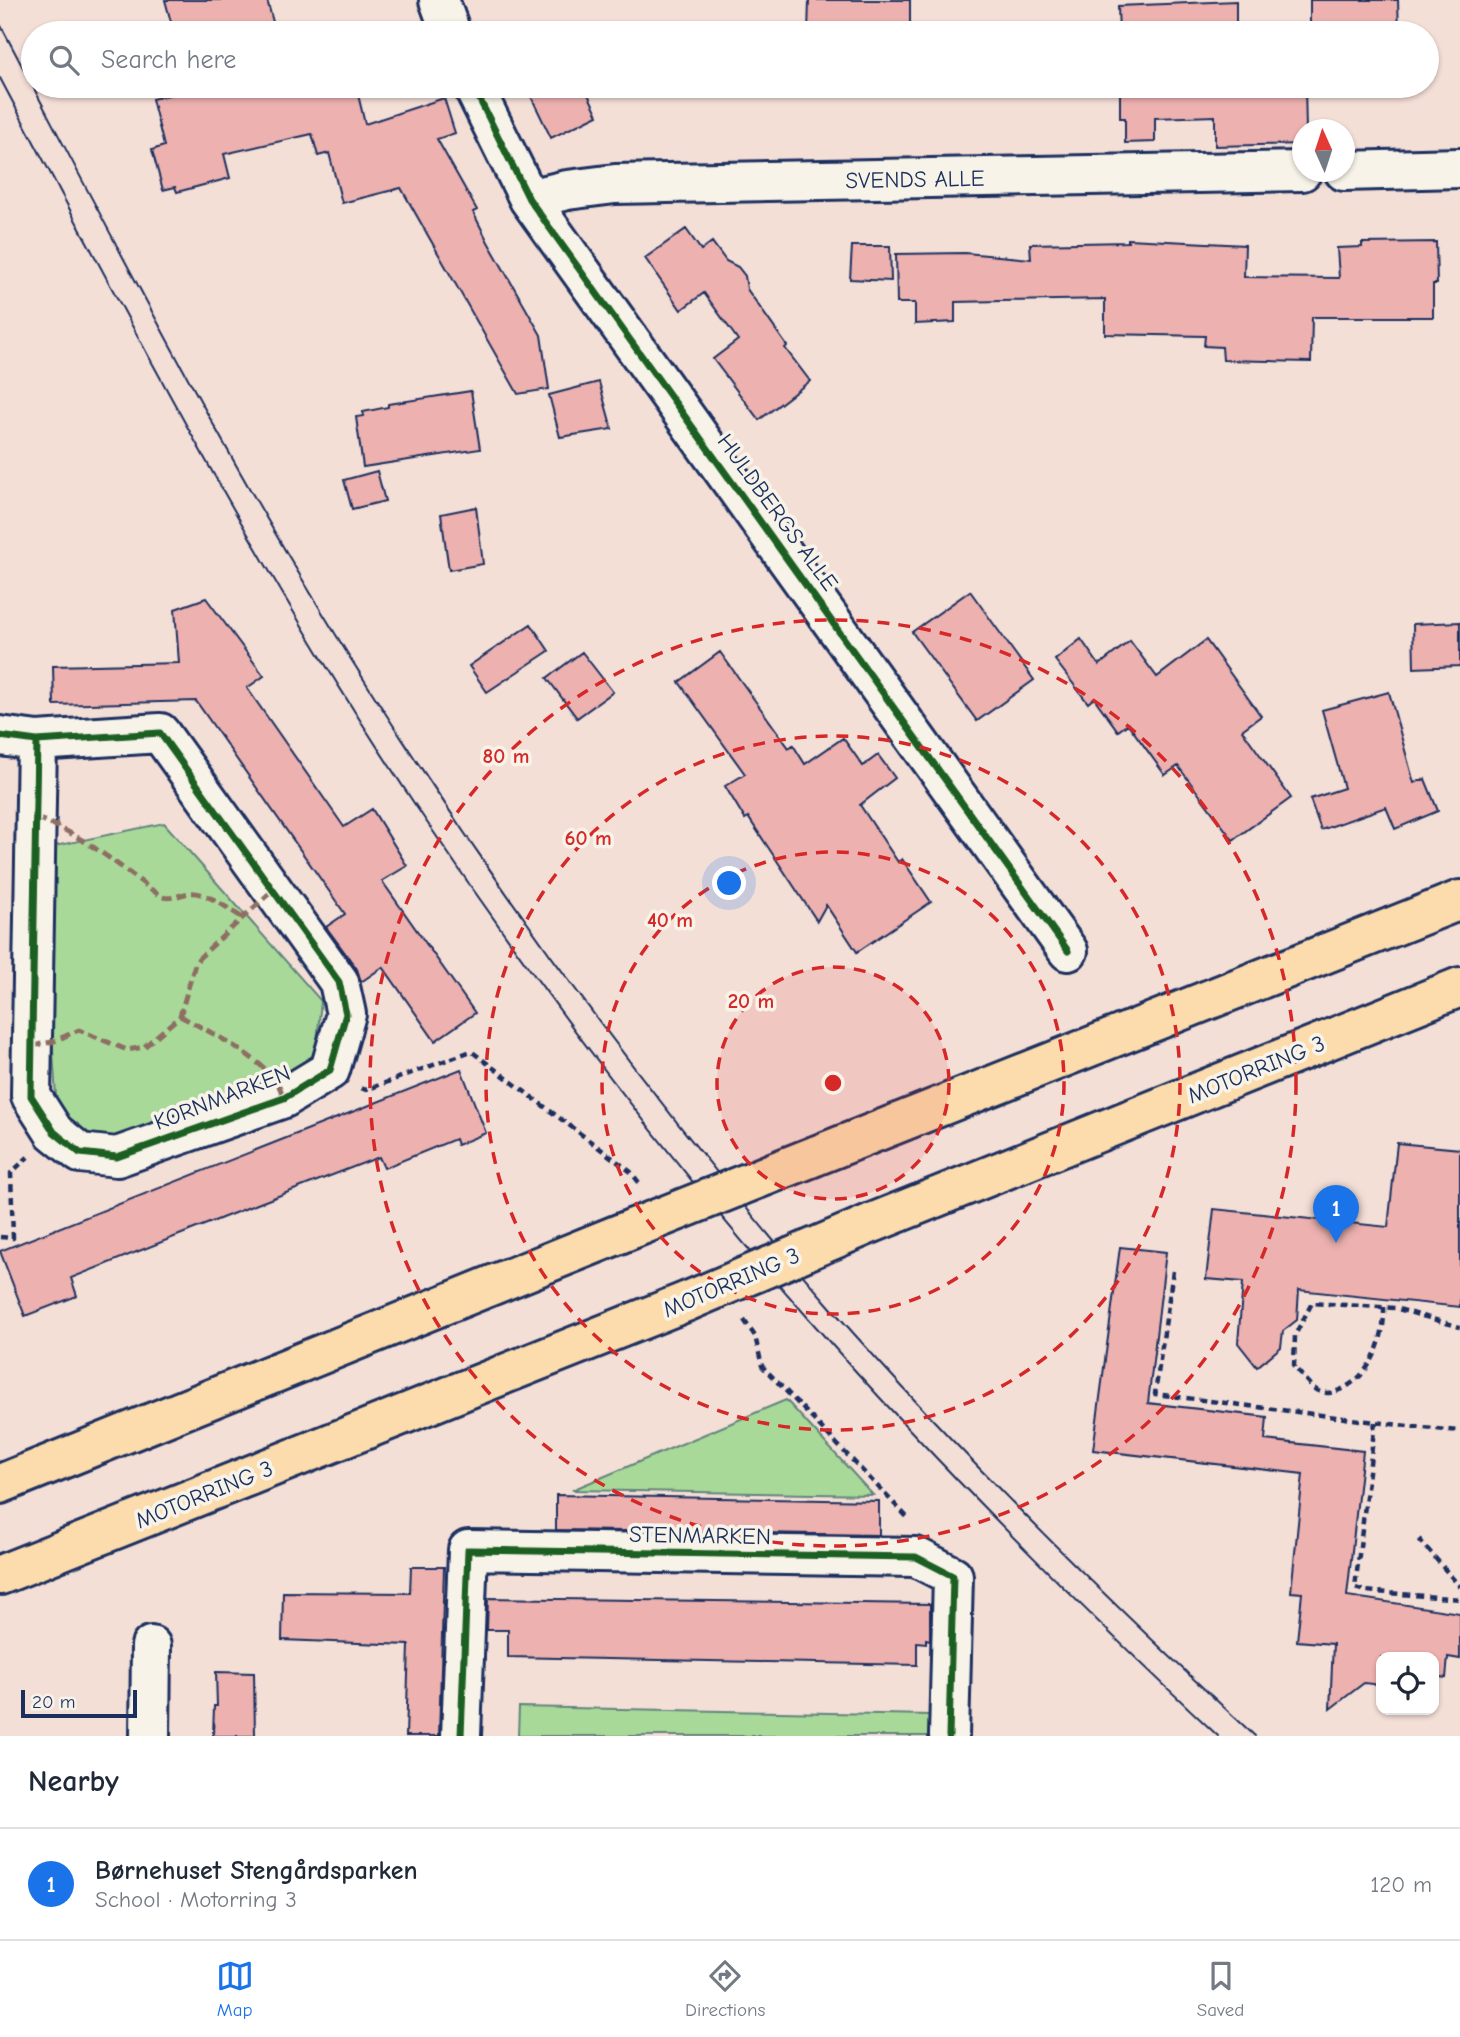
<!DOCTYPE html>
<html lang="en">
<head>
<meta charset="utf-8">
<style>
	:root { --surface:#fff; --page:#f6f6f7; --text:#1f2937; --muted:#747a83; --line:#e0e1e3; --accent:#1a73e8 }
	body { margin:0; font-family:"Comic Neue",sans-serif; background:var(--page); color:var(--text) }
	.controls { position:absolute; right:21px; bottom:21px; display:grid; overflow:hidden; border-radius:14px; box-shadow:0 2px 5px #0004 }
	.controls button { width:63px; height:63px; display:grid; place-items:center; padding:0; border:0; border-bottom:2px solid var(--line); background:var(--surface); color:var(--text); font:35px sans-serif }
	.compass { position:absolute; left:1292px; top:119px; width:63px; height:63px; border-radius:50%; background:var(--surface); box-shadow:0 2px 5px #0004; rotate:357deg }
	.scale { position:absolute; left:21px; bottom:18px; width:116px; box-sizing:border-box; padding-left:7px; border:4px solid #1b2f5e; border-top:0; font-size:19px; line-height:24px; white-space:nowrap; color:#1b2f5e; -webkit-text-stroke:5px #f7f3e8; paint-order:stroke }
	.you { position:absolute; left:730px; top:884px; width:24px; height:24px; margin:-18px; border:5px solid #fff; border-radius:50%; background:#1a73e8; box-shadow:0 0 0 10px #1a73e833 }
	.badge { display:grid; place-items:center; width:46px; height:46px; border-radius:50%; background:var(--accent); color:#fff; font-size:23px; font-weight:700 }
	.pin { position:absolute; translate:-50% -58px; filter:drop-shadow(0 2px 4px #0008) }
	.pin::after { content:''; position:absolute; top:37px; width:24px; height:21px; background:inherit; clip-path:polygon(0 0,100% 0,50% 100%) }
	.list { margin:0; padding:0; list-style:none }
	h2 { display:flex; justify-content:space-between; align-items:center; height:91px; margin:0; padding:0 28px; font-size:30px }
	h2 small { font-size:23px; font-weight:400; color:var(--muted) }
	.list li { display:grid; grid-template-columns:46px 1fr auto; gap:21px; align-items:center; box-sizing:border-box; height:112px; padding:0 28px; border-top:2px solid var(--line) }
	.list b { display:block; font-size:26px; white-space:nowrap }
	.list p { margin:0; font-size:23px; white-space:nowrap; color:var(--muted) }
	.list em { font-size:23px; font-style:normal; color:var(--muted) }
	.icon { flex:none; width:38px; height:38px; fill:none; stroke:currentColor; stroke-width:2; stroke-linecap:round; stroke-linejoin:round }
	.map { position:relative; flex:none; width:1460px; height:1736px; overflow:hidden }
	.search { position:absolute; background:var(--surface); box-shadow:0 2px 5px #0004; left:21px; right:21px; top:21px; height:77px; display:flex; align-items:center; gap:18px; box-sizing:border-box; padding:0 24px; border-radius:38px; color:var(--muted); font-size:26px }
	.sheet { height:203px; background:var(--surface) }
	nav { display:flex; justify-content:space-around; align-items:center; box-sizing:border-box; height:98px; border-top:2px solid var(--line); background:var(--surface); font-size:19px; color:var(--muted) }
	nav a { display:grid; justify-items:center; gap:4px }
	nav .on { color:var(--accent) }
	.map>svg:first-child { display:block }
	.green { fill:#a9d999; stroke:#62847c; stroke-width:2 }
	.building { fill:#edb1af; stroke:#1b2f5e; stroke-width:2 }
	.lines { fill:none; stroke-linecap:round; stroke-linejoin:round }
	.minor-casing { stroke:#1b2f5e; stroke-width:44 }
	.motorway-casing { stroke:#1b2f5e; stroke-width:44 }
	.path { stroke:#1b2f5e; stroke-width:4.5; stroke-dasharray:7 5; stroke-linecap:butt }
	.minor { stroke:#f7f3e8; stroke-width:38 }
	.motorway { stroke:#fcdcac; stroke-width:38 }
	.tram { stroke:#1b2f5e; stroke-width:2 }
	.motorway-bridge-casing { stroke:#1b2f5e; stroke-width:44; stroke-linecap:butt }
	.motorway-bridge { stroke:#fcdcac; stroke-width:38 }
	.quiet { stroke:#8d6e63; stroke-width:5; stroke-dasharray:10 5; stroke-linecap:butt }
	.cycleway-casing { stroke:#f7f3e8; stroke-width:11 }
	.cycleway { stroke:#1b5e20; stroke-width:7 }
	.ring { fill:none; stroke:#d62828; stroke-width:3.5; stroke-dasharray:12 9 }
	.labels { text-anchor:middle; stroke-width:7; stroke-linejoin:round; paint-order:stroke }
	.street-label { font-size:23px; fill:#1b2f5e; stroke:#f7f3e8 }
	.centre { fill:#d62828; stroke:#f7f3e8; stroke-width:3.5 }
	.ring-label { font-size:21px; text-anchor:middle; font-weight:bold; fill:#d62828; stroke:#f7f3e8; stroke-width:7; stroke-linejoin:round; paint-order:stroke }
</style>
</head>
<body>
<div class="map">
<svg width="1460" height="1736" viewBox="0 0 1460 1736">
	<rect width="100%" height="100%" fill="#f4dfd7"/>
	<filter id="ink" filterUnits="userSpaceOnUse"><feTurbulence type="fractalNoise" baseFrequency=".0143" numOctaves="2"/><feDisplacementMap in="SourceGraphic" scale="14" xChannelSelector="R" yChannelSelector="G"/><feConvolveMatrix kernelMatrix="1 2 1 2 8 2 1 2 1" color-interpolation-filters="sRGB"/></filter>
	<g filter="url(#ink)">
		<path class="green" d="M 164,823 L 321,1001 L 315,1061 L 174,1128 L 89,1142 L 57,1111 L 48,978 L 50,847 Z
			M 786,1400 L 873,1495 L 572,1490 Z
			M 519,1707 L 930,1715 L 930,1736 L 518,1736 Z"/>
		<path class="building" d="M 165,0 L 267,0 L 276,33 L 174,33 Z
			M 809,0 L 910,0 L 910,33 L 808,33 Z
			M 1310,0 L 1398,0 L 1399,33 L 1310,33 Z
			M 1236,1 L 1236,33 L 1119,33 L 1118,6 Z
			M 206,86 L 356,86 L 365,124 L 444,98 L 455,133 L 437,139 L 477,210 L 473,212 L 488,242 L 541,335 L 549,389 L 518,394 L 401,188 L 342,203 L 329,153 L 318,156 L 312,134 L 224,154 L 230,178 L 177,192 L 175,187 L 163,190 L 152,150 L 164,146 L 152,99 Z
			M 526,86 L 584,86 L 598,115 L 551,138 Z
			M 1120,86 L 1305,86 L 1306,130 L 1303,130 L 1303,144 L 1215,146 L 1215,116 L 1155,118 L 1155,142 L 1125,143 L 1125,118 L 1120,118 Z
			M 686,229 L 701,250 L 712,242 L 726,261 L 738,267 L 745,276 L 747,289 L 787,346 L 785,348 L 810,381 L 759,420 L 713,359 L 738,340 L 704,293 L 681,310 L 645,258 Z
			M 1128,239 L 1245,245 L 1244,277 L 1339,278 L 1337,248 L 1362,247 L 1362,243 L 1436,242 L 1437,284 L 1433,284 L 1433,317 L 1312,317 L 1311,362 L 1223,360 L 1222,347 L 1204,346 L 1205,336 L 1105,334 L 1105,299 L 955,302 L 955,322 L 915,324 L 915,303 L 897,303 L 896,254 L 965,253 L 1031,259 L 1030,244 L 1128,242 Z
			M 852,246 L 890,246 L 891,281 L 850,279 Z
			M 599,382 L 612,429 L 560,437 L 549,395 Z
			M 471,391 L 480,449 L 363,467 L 356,417 L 364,416 L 363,412 L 388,407 L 388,404 Z
			M 377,471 L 385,501 L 352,509 L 344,480 Z
			M 476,507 L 483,564 L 449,570 L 441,514 Z
			M 970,591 L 1034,680 L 977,721 L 912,632 Z
			M 206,598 L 264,676 L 247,688 L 344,827 L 372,809 L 407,866 L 382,881 L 475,1013 L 435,1041 L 383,967 L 361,982 L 357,969 L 326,927 L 345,914 L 196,701 L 54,705 L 53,666 L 179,663 L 175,609 Z
			M 1460,622 L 1460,666 L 1414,668 L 1413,624 Z
			M 531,624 L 549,651 L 487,692 L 469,666 Z
			M 1081,639 L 1099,665 L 1130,641 L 1157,677 L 1206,640 L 1261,716 L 1242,730 L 1291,798 L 1233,840 L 1178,766 L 1165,775 L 1128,724 L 1118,731 L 1094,698 L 1088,703 L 1055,660 Z
			M 582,652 L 613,692 L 577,718 L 547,678 Z
			M 720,652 L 789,748 L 793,745 L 805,764 L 843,738 L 863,766 L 878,755 L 895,778 L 860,805 L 898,862 L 902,859 L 931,902 L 857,952 L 826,905 L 817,921 L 748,817 L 745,819 L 725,786 L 745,774 L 679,682 Z
			M 1389,692 L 1414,783 L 1425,779 L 1438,811 L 1395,829 L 1386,807 L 1321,830 L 1310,799 L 1344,788 L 1322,710 Z
			M 461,1069 L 486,1133 L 457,1145 L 455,1139 L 384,1168 L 379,1157 L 247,1208 L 71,1278 L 77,1296 L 25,1316 L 0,1251 Z
			M 1397,1143 L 1460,1149 L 1460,1307 L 1299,1290 L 1297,1320 L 1283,1331 L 1281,1347 L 1257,1367 L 1238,1343 L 1243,1282 L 1206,1279 L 1214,1209 L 1388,1227 Z
			M 1120,1247 L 1166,1252 L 1148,1403 L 1267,1417 L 1265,1440 L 1363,1451 L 1347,1596 L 1460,1613 L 1460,1659 L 1448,1657 L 1446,1678 L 1434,1676 L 1434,1657 L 1381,1657 L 1381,1685 L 1364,1683 L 1330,1709 L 1333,1644 L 1297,1641 L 1302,1593 L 1291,1592 L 1303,1474 L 1093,1450 Z
			M 556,1495 L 879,1501 L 879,1535 L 556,1530 Z
			M 411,1567 L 444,1567 L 439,1736 L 406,1736 L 409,1645 L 282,1640 L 283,1592 L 410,1593 Z
			M 488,1598 L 930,1604 L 930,1640 L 926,1639 L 926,1643 L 917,1642 L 917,1665 L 508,1657 L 508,1630 L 487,1630 Z
			M 216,1672 L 254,1673 L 255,1736 L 213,1736 L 214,1706 L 217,1706 Z"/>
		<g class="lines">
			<defs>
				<path id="minor" d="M 439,0 L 451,33
					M 473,86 L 529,199 L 1068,951
					M 1344,171 L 1460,168
					M 529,199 L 567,190 L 615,184 L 1302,171
					M 0,736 L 37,741 L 160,733 L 339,982 L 346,1014 L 330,1070 L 284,1098 L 117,1157 L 80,1153 L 54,1132 L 31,1096 L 37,741
					M 150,1736 L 151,1646
					M 461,1736 L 468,1550 L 916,1557 L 953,1576 L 949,1736"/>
				<path id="motorway" d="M 815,1156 L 1460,900
					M 872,1223 L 1460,987
					M 0,1484 L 634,1228
					M 0,1575 L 688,1301"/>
			</defs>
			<use href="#minor" class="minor-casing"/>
			<use href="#motorway" class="motorway-casing"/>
			<path class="path" d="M 361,1088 L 366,1090 L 471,1051 L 631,1172 L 641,1185
				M 0,1237 L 13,1238 L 11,1173 L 28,1157
				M 1173,1271 L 1155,1394 L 1423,1428 L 1460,1431
				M 1384,1307 C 1385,1337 1373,1373 1344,1388 C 1336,1392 1327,1395 1318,1391 C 1310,1387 1301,1374 1294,1367 L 1295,1335 L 1312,1303 L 1395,1308 L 1460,1327
				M 744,1320 L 755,1336 L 762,1366 L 908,1518
				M 1375,1422 L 1355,1588 L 1366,1591 L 1460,1599
				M 1419,1539 L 1460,1587"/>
			<use href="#minor" class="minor"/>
			<use href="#motorway" class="motorway"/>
			<path class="tram" d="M 0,24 C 122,255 240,488 382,708 C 517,919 667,1120 832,1309 C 964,1459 1107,1600 1255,1736
				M 0,78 C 133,329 264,581 424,818 C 542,993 670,1162 810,1320 C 938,1466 1076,1603 1218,1736"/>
			<defs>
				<path id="motorway-bridge" d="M 634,1228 L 815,1156
					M 688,1301 L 872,1223"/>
			</defs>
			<use href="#motorway-bridge" class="motorway-bridge-casing"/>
			<use href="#motorway-bridge" class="motorway-bridge"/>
			<path class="quiet" d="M 36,818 C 84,834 122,869 162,897 C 173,900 180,894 190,893 C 207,891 229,910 243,918
				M 180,1016 C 212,1033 249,1051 274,1078 C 279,1083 281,1092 284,1098
				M 32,1046 L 52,1042 L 79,1030 L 127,1050 L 144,1047 L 180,1016 L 195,964 L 199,958 L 273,890"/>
			<defs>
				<path id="cycleway" d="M 473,86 L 529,199 L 1068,951
					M 0,736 L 37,741 L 160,733 L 339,982 L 346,1014 L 330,1070 L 284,1098 L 117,1157 L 80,1153 L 54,1132 L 31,1096 L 37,741
					M 461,1736 L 468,1550 L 916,1557 L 953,1576 L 949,1736"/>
			</defs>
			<use href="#cycleway" class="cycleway-casing"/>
			<use href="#cycleway" class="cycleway"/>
		</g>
	</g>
	<circle cx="833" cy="1083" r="116" fill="#d62828" fill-opacity=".12"/>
	<g class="ring">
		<circle cx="833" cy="1083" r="116"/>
		<circle cx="833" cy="1083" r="231"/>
		<circle cx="833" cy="1083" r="347"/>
		<circle cx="833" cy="1083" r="463"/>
	</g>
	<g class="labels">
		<g class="street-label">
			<text transform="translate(915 179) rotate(-1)" y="8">SVENDS ALLE</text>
			<text transform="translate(778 512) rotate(54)" y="8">HULDBERGS ALLE</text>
			<text transform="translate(1256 1069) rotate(-22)" y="8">MOTORRING 3</text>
			<text transform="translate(222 1097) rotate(-21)" y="8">KORNMARKEN</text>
			<text transform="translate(731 1282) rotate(-23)" y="8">MOTORRING 3</text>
			<text transform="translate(204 1494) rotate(-22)" y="8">MOTORRING 3</text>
			<text transform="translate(700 1535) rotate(1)" y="8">STENMARKEN</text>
		</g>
	</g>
	<circle cx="833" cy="1083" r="10" class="centre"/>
	<g class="ring-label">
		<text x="506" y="763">80 m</text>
		<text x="588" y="845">60 m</text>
		<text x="670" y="927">40 m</text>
		<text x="751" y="1008">20 m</text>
	</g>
</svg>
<div class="controls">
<button><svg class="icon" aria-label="locate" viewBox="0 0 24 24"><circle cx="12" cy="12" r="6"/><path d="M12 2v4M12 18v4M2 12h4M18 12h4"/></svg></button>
</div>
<svg class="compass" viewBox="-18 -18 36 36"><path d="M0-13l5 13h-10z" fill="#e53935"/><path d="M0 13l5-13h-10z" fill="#747a83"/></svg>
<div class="scale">20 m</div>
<div class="you"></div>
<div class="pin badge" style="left:1336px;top:1243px">1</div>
<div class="search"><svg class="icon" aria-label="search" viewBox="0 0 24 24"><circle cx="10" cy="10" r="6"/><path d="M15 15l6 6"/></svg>Search here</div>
</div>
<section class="sheet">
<h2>Nearby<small></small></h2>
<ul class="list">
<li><span class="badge">1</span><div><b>Børnehuset Stengårdsparken</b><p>School · Motorring 3</p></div><em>120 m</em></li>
</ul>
</section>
<nav>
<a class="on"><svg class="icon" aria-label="map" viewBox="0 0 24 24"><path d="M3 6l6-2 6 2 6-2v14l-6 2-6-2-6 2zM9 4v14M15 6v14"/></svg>Map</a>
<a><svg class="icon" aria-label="directions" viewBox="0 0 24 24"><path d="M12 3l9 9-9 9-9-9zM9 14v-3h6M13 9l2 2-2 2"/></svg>Directions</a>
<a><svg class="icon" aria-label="saved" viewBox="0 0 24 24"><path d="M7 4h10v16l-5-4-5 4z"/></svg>Saved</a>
</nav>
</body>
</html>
